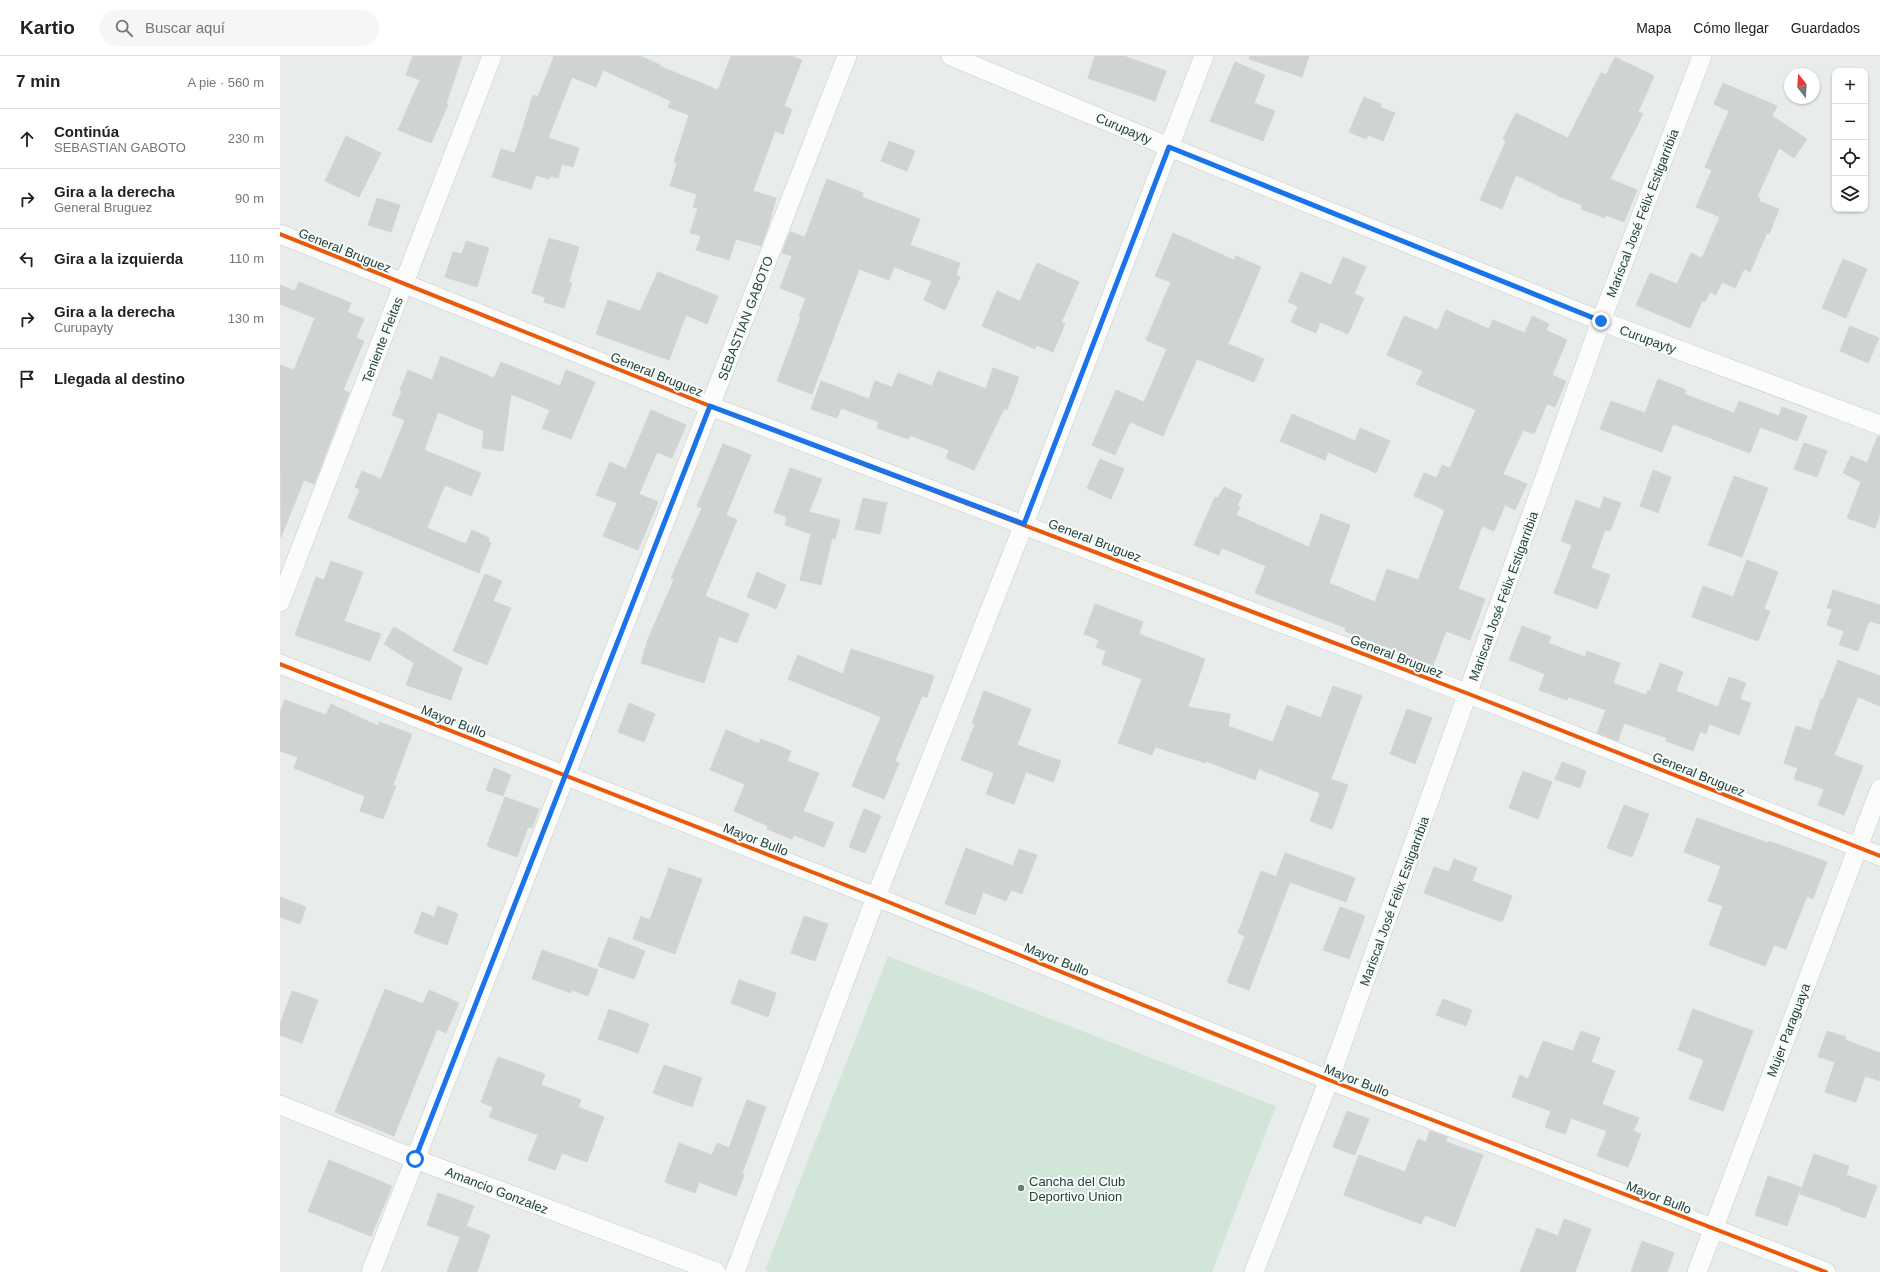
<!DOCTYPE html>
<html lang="es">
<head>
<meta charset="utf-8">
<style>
	:root { --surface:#fff; --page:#f6f6f6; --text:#222; --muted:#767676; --line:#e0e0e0 }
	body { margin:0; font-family:Helvetica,sans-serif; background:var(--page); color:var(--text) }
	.controls { position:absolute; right:12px; top:12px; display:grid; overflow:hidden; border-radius:8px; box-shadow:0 1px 3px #0004 }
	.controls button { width:36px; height:36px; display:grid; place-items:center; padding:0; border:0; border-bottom:1px solid var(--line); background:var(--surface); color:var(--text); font:20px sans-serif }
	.compass { position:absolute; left:1504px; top:12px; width:36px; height:36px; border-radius:50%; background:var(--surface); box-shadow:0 1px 3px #0004; rotate:343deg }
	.stop { position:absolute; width:12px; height:12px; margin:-9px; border:3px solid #1a73e8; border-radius:50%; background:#fff }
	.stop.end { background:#1a73e8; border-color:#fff; box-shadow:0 1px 4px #0008 }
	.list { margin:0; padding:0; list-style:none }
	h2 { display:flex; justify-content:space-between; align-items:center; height:52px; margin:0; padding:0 16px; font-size:17px }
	h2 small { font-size:13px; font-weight:400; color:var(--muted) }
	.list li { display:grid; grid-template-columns:26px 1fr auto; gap:12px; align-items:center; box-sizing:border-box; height:60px; padding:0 16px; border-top:1px solid var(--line) }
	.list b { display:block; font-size:15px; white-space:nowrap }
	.list p { margin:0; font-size:13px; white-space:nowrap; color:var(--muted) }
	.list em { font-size:13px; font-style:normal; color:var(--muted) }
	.icon { flex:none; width:22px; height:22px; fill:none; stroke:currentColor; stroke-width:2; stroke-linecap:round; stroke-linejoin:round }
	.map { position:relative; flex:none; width:1600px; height:1216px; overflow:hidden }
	header { display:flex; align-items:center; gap:24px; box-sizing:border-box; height:56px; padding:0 20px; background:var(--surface); border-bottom:1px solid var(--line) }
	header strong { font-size:19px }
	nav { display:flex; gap:22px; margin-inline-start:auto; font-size:14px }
	.search { width:280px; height:36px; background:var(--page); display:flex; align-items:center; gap:10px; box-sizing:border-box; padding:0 14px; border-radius:22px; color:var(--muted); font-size:15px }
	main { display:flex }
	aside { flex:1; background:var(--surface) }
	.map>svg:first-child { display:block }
	.green { fill:#d1e6d8 }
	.building { fill:#cfd4d2; stroke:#d1d6d4 }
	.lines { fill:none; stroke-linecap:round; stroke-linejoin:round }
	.street-casing { stroke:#c5cac8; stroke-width:20 }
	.street { stroke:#fcfcfc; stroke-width:19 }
	.cycleway-casing { stroke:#f7fbf9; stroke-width:6 }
	.cycleway { stroke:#e8590c; stroke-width:4 }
	.route { stroke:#1a73e8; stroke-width:5 }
	.poi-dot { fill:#697e78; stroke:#f7fbf9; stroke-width:1.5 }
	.labels { text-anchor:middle; stroke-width:4; stroke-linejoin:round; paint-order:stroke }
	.street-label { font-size:13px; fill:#24423a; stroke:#f7fbf9 }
	.poi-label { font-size:13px; fill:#24423a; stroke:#f7fbf9; text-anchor:start }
</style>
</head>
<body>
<header>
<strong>Kartio</strong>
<div class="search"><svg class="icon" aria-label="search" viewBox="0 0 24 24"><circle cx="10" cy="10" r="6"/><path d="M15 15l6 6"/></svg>Buscar aquí</div>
<nav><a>Mapa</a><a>Cómo llegar</a><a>Guardados</a></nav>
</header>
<main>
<aside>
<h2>7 min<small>A pie · 560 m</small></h2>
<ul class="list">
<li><svg class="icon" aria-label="ahead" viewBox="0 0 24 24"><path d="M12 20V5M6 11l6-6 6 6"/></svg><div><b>Continúa</b><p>SEBASTIAN GABOTO</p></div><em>230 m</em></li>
<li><svg class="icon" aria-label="right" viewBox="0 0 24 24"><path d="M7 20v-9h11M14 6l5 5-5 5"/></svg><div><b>Gira a la derecha</b><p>General Bruguez</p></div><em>90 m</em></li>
<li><svg class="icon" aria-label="left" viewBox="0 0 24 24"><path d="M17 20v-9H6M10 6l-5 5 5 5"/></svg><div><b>Gira a la izquierda</b></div><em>110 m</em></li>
<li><svg class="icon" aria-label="right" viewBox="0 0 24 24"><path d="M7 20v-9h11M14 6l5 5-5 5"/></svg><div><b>Gira a la derecha</b><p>Curupayty</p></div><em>130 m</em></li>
<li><svg class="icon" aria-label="arrive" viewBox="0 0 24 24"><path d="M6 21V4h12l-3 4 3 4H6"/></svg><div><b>Llegada al destino</b></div></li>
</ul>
</aside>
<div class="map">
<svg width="1600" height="1216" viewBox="0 0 1600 1216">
	<rect width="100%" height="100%" fill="#e8edeb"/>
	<path class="green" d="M 608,900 L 996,1050 L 932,1216 L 490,1216 L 485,1214 Z"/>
	<path class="building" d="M 133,0 L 182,0 L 166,48 L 168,49 L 151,87 L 118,74 L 140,24 L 126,19 Z
		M 274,0 L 360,0 L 380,9 L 379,10 L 438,34 L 451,0 L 510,0 L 522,4 L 504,50 L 512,53 L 503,78 L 495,75 L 473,135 L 496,142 L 489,168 L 481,190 L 456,183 L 449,204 L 416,194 L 421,180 L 410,177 L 418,152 L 413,151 L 417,138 L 390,130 L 397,107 L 394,106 L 409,59 L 388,51 L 391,45 L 323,14 L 316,31 L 292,21 L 268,82 L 299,92 L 293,111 L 282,108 L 278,122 L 270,120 L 269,123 L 256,119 L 251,133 L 212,121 L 221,93 L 235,97 L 253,39 L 258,41 Z
		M 815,0 L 844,0 L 886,15 L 875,45 L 808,22 Z
		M 970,0 L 1029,0 L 1022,21 L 969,3 Z
		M 1335,1 L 1374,20 L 1358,56 L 1363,58 L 1330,123 L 1357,134 L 1344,166 L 1326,159 L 1325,162 L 1301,153 L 1302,149 L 1281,141 L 1236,119 L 1222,153 L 1200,144 L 1226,85 L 1223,83 L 1236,57 L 1288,82 L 1321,17 L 1326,19 Z
		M 955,6 L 985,19 L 974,47 L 995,55 L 983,85 L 930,65 Z
		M 1443,27 L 1497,50 L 1492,60 L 1527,83 L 1514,102 L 1499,92 L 1477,141 L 1480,142 L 1479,145 L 1499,153 L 1489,178 L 1487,177 L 1470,216 L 1464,213 L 1455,232 L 1442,226 L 1436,239 L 1430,236 L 1425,246 L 1422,245 L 1410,272 L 1356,249 L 1370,217 L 1397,228 L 1411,197 L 1422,202 L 1440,161 L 1416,151 L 1432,114 L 1425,111 L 1449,55 L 1434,48 Z
		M 1084,41 L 1101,48 L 1100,51 L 1115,57 L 1103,85 L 1088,79 L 1086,83 L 1069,76 Z
		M 66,80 L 101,97 L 79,141 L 45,125 Z
		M 609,85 L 635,95 L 627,115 L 601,105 Z
		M 547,123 L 583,137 L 582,141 L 640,163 L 630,189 L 680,207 L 676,219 L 680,221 L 665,254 L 644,244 L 652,225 L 614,211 L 609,224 L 579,213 L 532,338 L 497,325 L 521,261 L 519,260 L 526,242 L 500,232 L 512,200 L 502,197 L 510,176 L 525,181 Z
		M 97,142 L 120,149 L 111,176 L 88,169 Z
		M 893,177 L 954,204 L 956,200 L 981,211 L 948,288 L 984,303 L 974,326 L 917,303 L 883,380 L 850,366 L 835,399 L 812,389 L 836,334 L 864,346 L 887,293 L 866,284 L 891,226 L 875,220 Z
		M 269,182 L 299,191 L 289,226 L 292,227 L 284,252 L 264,246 L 265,241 L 252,237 Z
		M 186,185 L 209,192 L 197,231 L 165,221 L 173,196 L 182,198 Z
		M 1063,201 L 1086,211 L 1074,238 L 1084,242 L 1068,278 L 1040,266 L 1036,277 L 1011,266 L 1018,250 L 1008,246 L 1021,216 L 1051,229 Z
		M 1563,203 L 1587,213 L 1566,262 L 1542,252 Z
		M 757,207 L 799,226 L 781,267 L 785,268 L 773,296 L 756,289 L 755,293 L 702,270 L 717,235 L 740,245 Z
		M 378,216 L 438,240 L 427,268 L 406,259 L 389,304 L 316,278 L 328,244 L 360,255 Z
		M 19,226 L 71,247 L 67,256 L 84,263 L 76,282 L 84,285 L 63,334 L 69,337 L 34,428 L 24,424 L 1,481 L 0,309 L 14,314 L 35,262 L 0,248 L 0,229 L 15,235 Z
		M 1166,254 L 1209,273 L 1213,264 L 1245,277 L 1252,260 L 1269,268 L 1266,274 L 1287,284 L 1272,319 L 1286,325 L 1275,351 L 1267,348 L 1254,378 L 1243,374 L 1223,418 L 1247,428 L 1235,454 L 1225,449 L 1214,475 L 1202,470 L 1178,533 L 1205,543 L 1190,584 L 1166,575 L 1152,612 L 1124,601 L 1125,598 L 1065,575 L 1066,572 L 975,537 L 986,510 L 942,492 L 939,499 L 914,489 L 935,441 L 938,442 L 944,431 L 962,439 L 957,450 L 960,451 L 956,459 L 1029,491 L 1041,458 L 1070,469 L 1049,527 L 1095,546 L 1107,513 L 1138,524 L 1165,454 L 1134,440 L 1144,417 L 1157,422 L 1162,409 L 1170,412 L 1196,354 L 1136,328 L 1143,315 L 1107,299 L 1124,260 L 1158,274 Z
		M 1570,270 L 1599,282 L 1588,307 L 1560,295 Z
		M 161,300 L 214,322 L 221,306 L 280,330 L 286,314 L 315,326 L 291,383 L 262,372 L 270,354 L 231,338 L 223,395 L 202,392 L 204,375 L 158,356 L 144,394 L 201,417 L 191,440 L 165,429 L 147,472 L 186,488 L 192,474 L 209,482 L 208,486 L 211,487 L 199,517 L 68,462 L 80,433 L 75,431 L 82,415 L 101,423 L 125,364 L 112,359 L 122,335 L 120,334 L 128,314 L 152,324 Z
		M 713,312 L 739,321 L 727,354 L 724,353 L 694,414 L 666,402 L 669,394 L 630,379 L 628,383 L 597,372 L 599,366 L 561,352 L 557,362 L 531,353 L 541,325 L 589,343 L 595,325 L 612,331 L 618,317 L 652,330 L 658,315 L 706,333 Z
		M 1378,323 L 1406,334 L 1404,338 L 1454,357 L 1459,345 L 1499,360 L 1502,351 L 1527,360 L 1517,385 L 1480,371 L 1470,397 L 1393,368 L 1382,396 L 1320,373 L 1331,345 L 1365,357 Z
		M 371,354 L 406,369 L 392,402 L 377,396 L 359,438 L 378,446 L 358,494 L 323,480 L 337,447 L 316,439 L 330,406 L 346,413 Z
		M 1012,358 L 1075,385 L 1080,372 L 1110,385 L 1096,417 L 1048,396 L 1045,404 L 1000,385 Z
		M 1598,380 L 1600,380 L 1600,458 L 1595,472 L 1567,462 L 1581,426 L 1563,417 L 1571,400 L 1587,407 Z
		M 1524,387 L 1547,395 L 1537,421 L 1514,413 Z
		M 443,388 L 471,399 L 446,459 L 457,464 L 425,540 L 469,558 L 457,587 L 439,580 L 424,627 L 361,607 L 368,583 L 394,524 L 391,522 L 422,452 L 417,450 Z
		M 820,403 L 844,413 L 831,443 L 807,432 Z
		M 510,412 L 542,423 L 529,456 L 560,464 L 555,483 L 552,482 L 541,529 L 520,524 L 531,478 L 505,469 L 507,461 L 494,456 Z
		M 1373,414 L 1391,421 L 1378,457 L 1360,450 Z
		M 1454,420 L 1488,432 L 1462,501 L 1428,489 Z
		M 1324,441 L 1341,447 L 1330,475 L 1325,474 L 1311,512 L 1330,519 L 1317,553 L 1274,537 L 1292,489 L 1281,485 L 1296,444 L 1320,453 Z
		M 583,442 L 607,447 L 600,478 L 575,473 Z
		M 1467,504 L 1498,516 L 1484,553 L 1490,555 L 1478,585 L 1412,561 L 1423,530 L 1453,541 Z
		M 51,505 L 83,516 L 64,565 L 101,578 L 90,605 L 15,579 L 36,521 L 44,524 Z
		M 477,516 L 506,529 L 496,553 L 467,541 Z
		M 205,518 L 222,525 L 213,545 L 231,552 L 207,609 L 173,595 Z
		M 1553,534 L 1600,549 L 1600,568 L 1589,565 L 1578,595 L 1559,589 L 1564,575 L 1547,569 L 1552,553 L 1547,552 Z
		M 815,548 L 863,566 L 859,578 L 925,603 L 908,651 L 950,658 L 948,670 L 993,686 L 1007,649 L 1041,662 L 1053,630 L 1082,640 L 1051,723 L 1068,729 L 1052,773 L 1030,765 L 1040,737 L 979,713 L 975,724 L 926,705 L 926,707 L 875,691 L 872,699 L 838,687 L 862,623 L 822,608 L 826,595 L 816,591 L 819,584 L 804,578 Z
		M 1242,570 L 1271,581 L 1268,587 L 1305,601 L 1307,595 L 1340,607 L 1333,627 L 1366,639 L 1368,634 L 1370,635 L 1380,607 L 1403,616 L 1396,635 L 1438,651 L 1449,621 L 1466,627 L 1460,643 L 1471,647 L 1459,679 L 1429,668 L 1426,678 L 1420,676 L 1413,695 L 1386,685 L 1387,682 L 1344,667 L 1338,685 L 1317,677 L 1326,654 L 1288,641 L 1287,644 L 1259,634 L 1265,618 L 1229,604 Z
		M 114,571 L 182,612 L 171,644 L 126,629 L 134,607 L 104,588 Z
		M 571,593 L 654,620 L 647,641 L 642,640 L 615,705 L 619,707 L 604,743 L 572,730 L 601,661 L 508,623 L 518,599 L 563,618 Z
		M 1558,604 L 1600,620 L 1600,650 L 1578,641 L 1554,699 L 1583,710 L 1564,759 L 1538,749 L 1544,733 L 1514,723 L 1518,712 L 1504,707 L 1516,670 L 1531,675 L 1541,643 L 1543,643 Z
		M 704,635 L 751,653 L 737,689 L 781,705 L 773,726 L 746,716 L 734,748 L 706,738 L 714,717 L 681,704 L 695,668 L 692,667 Z
		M 5,644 L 46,659 L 51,648 L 98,670 L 99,666 L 132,678 L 113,729 L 116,730 L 103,763 L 80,755 L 85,740 L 14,712 L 18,701 L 0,695 L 0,656 Z
		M 349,647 L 375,658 L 364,686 L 338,676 Z
		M 1127,653 L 1152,662 L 1135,708 L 1110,698 Z
		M 446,674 L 479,688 L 481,683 L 511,695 L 507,705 L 539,717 L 523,755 L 554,767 L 544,791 L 514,779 L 512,783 L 487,773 L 488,770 L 454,755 L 465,728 L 430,714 Z
		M 1282,706 L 1306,715 L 1300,732 L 1275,723 Z
		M 214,712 L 231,719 L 223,740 L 206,734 Z
		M 1243,715 L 1272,726 L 1258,763 L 1229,752 Z
		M 225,741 L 259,753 L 252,772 L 248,771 L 237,801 L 207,790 Z
		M 1344,749 L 1369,758 L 1352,801 L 1327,792 Z
		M 584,753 L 601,760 L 585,797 L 569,791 Z
		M 1417,762 L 1488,787 L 1489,785 L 1547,806 L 1533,843 L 1527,840 L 1506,893 L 1494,889 L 1485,910 L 1429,889 L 1443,850 L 1428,845 L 1441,810 L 1404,796 Z
		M 686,792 L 733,810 L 739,793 L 757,799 L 742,838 L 731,834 L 726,845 L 703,836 L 695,859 L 665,848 Z
		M 1005,797 L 1075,822 L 1066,846 L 996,821 Z
		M 1174,803 L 1197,812 L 1192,825 L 1232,840 L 1222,866 L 1144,837 L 1154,811 L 1169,816 Z
		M 389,812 L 422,823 L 395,898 L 353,883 L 361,860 L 370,864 Z
		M 981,815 L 1010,826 L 969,934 L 947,926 L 965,880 L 958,877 Z
		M 0,841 L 26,851 L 20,868 L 0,861 Z
		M 158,850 L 178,858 L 167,889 L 134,877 L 142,856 L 154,861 Z
		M 1060,851 L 1085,860 L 1069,903 L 1043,894 Z
		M 524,860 L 548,868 L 535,905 L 511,897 Z
		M 329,881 L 365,895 L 354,923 L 318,910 Z
		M 262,894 L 318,914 L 308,940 L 292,934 L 291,937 L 252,923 Z
		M 459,924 L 496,937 L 488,961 L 451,947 Z
		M 105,933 L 143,948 L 149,934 L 179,947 L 166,977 L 157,973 L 114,1080 L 55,1056 Z
		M 12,935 L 38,944 L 22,987 L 0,979 L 0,968 Z
		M 1163,943 L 1192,954 L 1186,970 L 1156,959 Z
		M 329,953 L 369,968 L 358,997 L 318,983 Z
		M 1413,953 L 1473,975 L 1443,1055 L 1409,1043 L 1424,1004 L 1398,994 Z
		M 1301,975 L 1320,982 L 1311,1006 L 1335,1015 L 1322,1048 L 1359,1062 L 1353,1075 L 1361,1078 L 1348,1111 L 1317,1100 L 1327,1075 L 1291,1062 L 1285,1078 L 1265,1071 L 1271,1055 L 1232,1041 L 1240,1019 L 1248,1023 L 1263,985 L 1293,995 Z
		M 1547,975 L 1566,981 L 1565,984 L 1600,997 L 1600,1025 L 1585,1020 L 1576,1046 L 1545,1036 L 1555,1006 L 1538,1001 Z
		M 218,1001 L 265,1018 L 261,1029 L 301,1044 L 298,1051 L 324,1061 L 307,1106 L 282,1097 L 275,1114 L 248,1104 L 258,1079 L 209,1061 L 213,1051 L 201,1046 Z
		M 384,1009 L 422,1022 L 412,1051 L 373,1037 Z
		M 467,1044 L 486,1051 L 462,1118 L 464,1119 L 456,1140 L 419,1126 L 415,1137 L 385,1126 L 399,1087 L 432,1099 L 437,1087 L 449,1092 Z
		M 1067,1055 L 1089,1063 L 1075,1099 L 1053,1091 Z
		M 1150,1075 L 1167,1081 L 1166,1086 L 1203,1099 L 1175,1171 L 1145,1159 L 1141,1168 L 1064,1139 L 1079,1099 L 1125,1116 L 1138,1083 L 1146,1086 Z
		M 1534,1098 L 1569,1110 L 1566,1119 L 1597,1130 L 1585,1162 L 1561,1154 L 1561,1152 L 1520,1138 Z
		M 49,1104 L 112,1130 L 91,1180 L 28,1155 Z
		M 1488,1120 L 1521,1131 L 1507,1170 L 1475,1159 Z
		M 158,1137 L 194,1150 L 186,1170 L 210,1179 L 197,1216 L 167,1216 L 180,1181 L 147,1169 Z
		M 1284,1163 L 1311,1173 L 1295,1216 L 1240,1216 L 1257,1172 L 1278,1180 Z
		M 1362,1185 L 1394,1197 L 1387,1216 L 1351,1216 Z"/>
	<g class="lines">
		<defs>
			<path id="street" d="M 671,0 L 889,91 L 1321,265 L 1600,369
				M 0,178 L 430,350 L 1189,638 L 1600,800
				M 0,546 L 212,0
				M 0,608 L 596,841 L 1049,1024 L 1546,1216
				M 0,1049 L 135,1103 L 436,1216
				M 91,1216 L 567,0
				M 455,1216 L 596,841 L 744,468 L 924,0
				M 974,1216 L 1049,1024 L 1321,265 L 1422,0
				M 1417,1216 L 1600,733"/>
		</defs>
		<use href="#street" class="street-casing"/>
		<use href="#street" class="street"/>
		<defs>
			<path id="cycleway" d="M 0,178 L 430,350 L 1189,638 L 1600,800
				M 0,608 L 596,841 L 1049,1024 L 1546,1216"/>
		</defs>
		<use href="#cycleway" class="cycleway-casing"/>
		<use href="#cycleway" class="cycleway"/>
	</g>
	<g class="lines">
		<path class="route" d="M 135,1103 L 430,350 L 744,468 L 889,91 L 1321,265"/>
	</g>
	<circle class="poi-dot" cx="741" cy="1132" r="4"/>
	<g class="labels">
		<g class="street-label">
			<text transform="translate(844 72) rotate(23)" y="5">Curupayty</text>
			<text transform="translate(1362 157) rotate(-69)" y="5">Mariscal José Félix Estigarribia</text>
			<text transform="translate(65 194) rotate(22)" y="5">General Bruguez</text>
			<text transform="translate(465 262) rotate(-69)" y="5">SEBASTIAN GABOTO</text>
			<text transform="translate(1368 283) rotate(20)" y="5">Curupayty</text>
			<text transform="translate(102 284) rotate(-69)" y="5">Teniente Fleitas</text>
			<text transform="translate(377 318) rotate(22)" y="5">General Bruguez</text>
			<text transform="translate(815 484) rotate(21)" y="5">General Bruguez</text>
			<text transform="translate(1223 540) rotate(-70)" y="5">Mariscal José Félix Estigarribia</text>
			<text transform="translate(1117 600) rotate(21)" y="5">General Bruguez</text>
			<text transform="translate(174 665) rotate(21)" y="5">Mayor Bullo</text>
			<text transform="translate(1419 718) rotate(22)" y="5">General Bruguez</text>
			<text transform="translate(476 783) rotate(21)" y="5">Mayor Bullo</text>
			<text transform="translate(1114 845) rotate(-70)" y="5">Mariscal José Félix Estigarribia</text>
			<text transform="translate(777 903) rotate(22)" y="5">Mayor Bullo</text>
			<text transform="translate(1508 974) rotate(-69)" y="5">Mujer Paraguaya</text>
			<text transform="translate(1077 1024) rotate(21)" y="5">Mayor Bullo</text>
			<text transform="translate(217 1134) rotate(21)" y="5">Amancio Gonzalez</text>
			<text transform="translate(1379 1141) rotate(21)" y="5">Mayor Bullo</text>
		</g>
		<g class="poi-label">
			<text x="749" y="1130">Cancha del Club<tspan x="749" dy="15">Deportivo Union</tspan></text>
		</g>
	</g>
</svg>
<div class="controls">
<button>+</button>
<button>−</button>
<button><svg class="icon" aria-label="locate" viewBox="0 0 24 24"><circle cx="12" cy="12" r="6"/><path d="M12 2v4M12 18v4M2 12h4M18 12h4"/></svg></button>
<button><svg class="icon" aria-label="layers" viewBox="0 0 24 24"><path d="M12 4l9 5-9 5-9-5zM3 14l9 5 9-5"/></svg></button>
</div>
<svg class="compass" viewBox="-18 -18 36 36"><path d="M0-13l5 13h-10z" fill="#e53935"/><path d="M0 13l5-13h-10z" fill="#767676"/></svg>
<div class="stop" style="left:135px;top:1103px"></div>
<div class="stop end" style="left:1321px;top:265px"></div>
</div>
</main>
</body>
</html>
